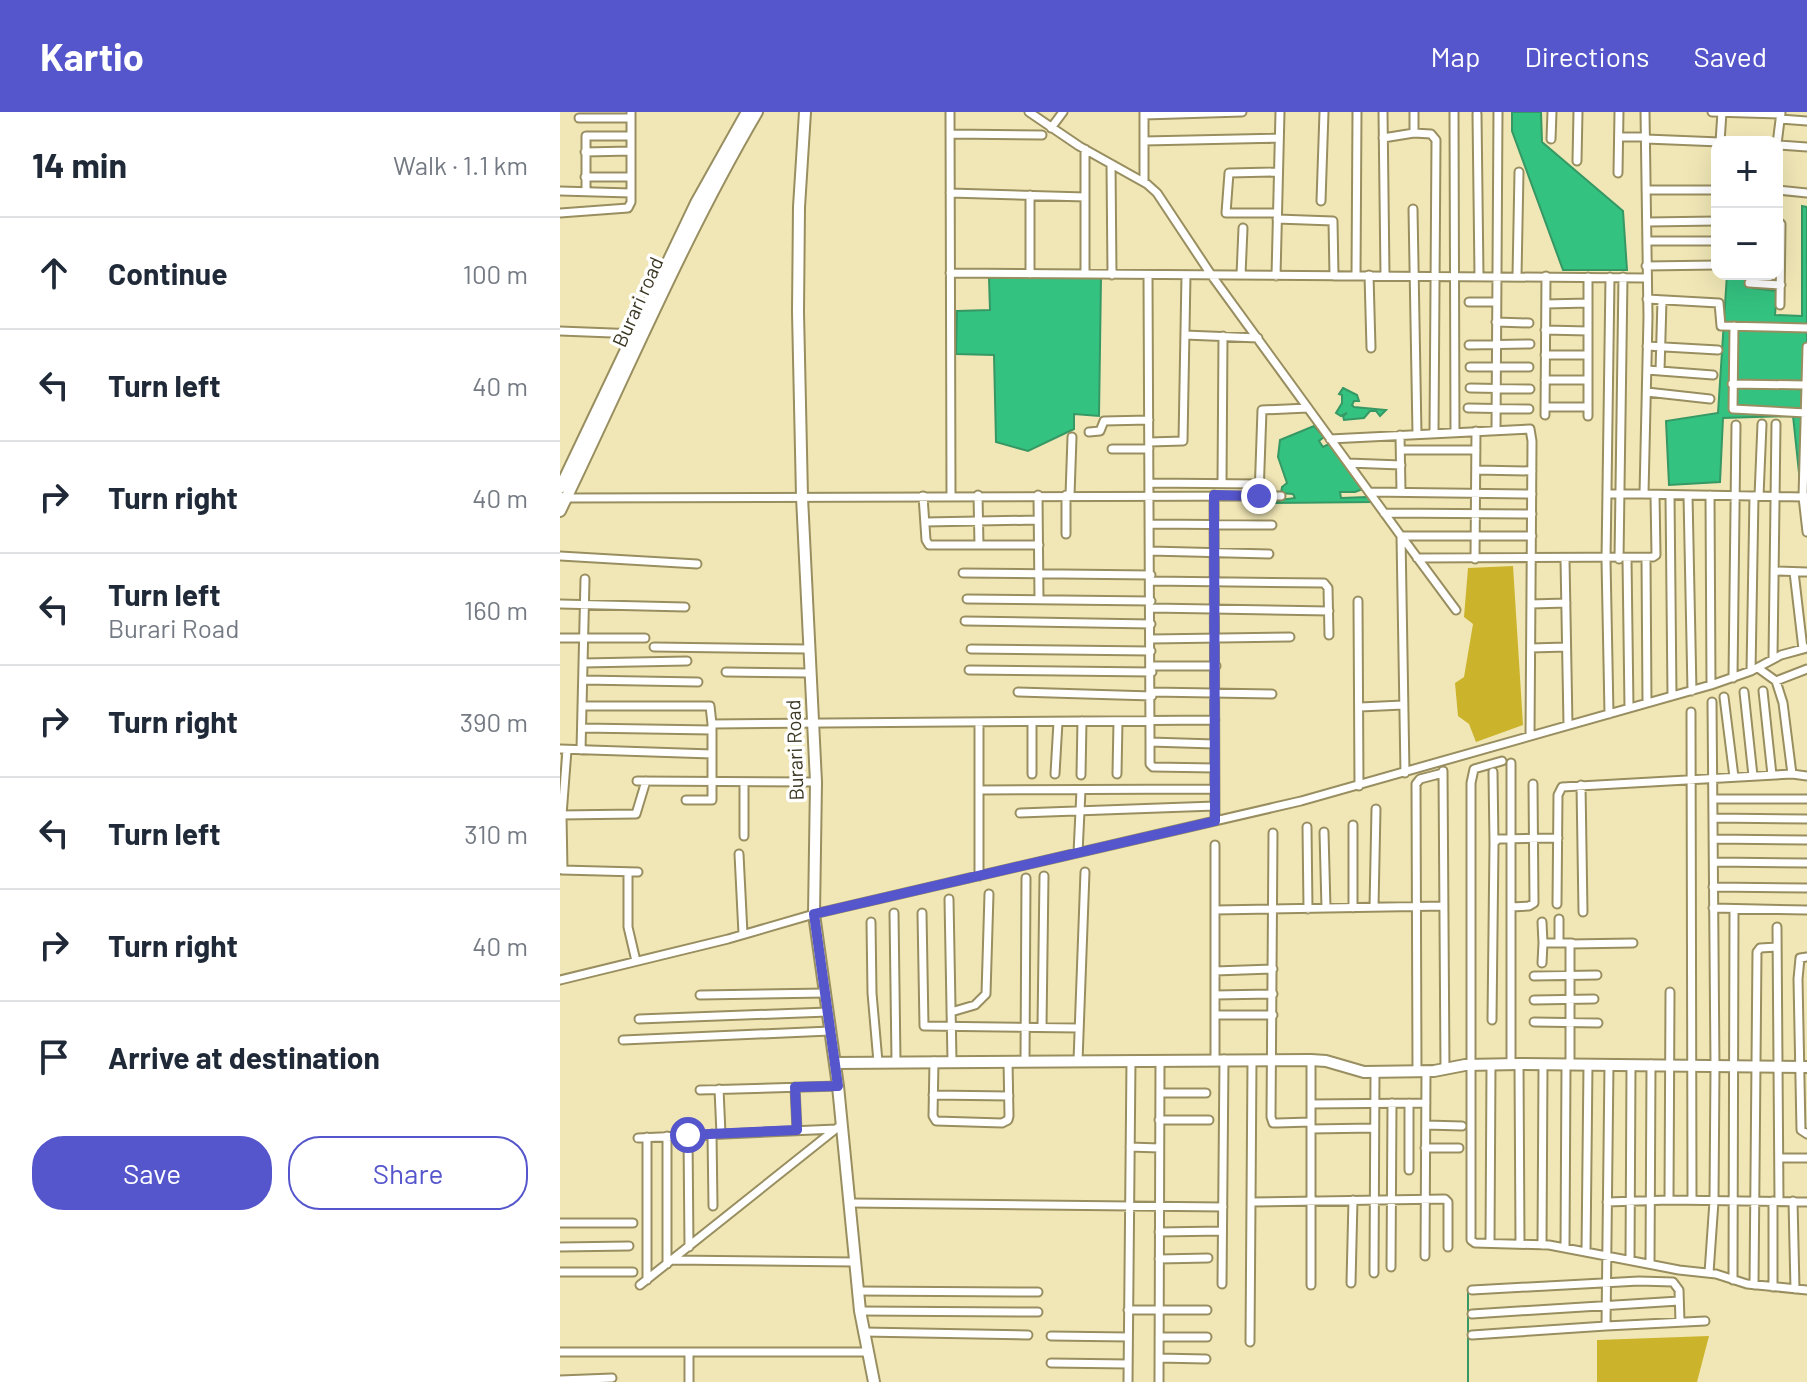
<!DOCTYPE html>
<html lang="en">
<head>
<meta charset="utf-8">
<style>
	:root { --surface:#fff; --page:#f2f2f3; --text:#1f2937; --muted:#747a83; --line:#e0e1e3; --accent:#55c }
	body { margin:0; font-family:Barlow,sans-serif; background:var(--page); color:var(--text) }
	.controls { position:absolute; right:24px; top:24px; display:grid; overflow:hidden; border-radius:16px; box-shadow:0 8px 32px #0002 }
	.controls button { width:72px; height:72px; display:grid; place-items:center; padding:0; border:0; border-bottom:2px solid var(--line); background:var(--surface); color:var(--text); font:40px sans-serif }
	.stop { position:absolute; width:24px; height:24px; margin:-18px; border:6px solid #55c; border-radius:50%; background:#fff }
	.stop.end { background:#55c; border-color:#fff; box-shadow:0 2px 8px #0008 }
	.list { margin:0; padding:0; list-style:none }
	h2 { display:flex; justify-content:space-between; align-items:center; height:104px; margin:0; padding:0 32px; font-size:34px }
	h2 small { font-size:26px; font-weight:400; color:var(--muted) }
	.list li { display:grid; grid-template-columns:52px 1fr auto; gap:24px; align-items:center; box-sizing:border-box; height:112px; padding:0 32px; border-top:2px solid var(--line) }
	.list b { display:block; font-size:30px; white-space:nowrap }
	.list p { margin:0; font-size:26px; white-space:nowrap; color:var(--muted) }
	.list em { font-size:26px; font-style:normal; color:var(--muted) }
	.actions { display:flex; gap:16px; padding:24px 32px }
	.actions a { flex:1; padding:18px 0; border:2px solid var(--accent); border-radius:32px; text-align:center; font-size:28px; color:var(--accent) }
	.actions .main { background:var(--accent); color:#fff }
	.icon { flex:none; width:44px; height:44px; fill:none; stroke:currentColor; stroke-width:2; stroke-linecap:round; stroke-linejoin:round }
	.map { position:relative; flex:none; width:1247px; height:1270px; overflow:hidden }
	header { display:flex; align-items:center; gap:48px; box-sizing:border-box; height:112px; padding:0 40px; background:var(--accent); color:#fff }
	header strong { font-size:38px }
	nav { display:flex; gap:44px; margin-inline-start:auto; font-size:28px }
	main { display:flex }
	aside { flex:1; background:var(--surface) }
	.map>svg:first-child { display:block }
	.green { fill:#cbb32c }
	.water { fill:#34c280; stroke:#369864; stroke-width:2 }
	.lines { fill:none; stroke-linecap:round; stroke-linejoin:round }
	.stream { stroke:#369864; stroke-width:2 }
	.street-casing { stroke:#988e60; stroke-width:11 }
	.secondary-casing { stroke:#988e60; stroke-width:14 }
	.street { stroke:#fff; stroke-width:7 }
	.secondary { stroke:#fff; stroke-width:10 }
	.route { stroke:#55c; stroke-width:10 }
	.labels { text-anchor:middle; stroke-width:7; stroke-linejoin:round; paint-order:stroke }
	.street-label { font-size:20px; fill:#3a3622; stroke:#fff }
</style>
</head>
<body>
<header>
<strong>Kartio</strong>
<nav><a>Map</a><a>Directions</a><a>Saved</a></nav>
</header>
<main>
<aside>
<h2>14 min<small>Walk · 1.1 km</small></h2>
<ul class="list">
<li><svg class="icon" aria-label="ahead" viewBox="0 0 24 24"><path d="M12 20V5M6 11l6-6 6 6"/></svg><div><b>Continue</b></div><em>100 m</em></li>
<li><svg class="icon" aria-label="left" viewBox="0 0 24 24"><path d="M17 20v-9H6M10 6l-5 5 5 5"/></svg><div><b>Turn left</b></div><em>40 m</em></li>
<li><svg class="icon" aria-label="right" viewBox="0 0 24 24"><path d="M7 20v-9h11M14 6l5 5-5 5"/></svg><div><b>Turn right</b></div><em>40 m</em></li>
<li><svg class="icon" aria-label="left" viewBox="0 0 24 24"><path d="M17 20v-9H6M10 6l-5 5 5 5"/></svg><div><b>Turn left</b><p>Burari Road</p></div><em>160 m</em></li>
<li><svg class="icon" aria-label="right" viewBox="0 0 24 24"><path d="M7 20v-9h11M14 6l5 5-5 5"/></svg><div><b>Turn right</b></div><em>390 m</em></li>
<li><svg class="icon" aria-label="left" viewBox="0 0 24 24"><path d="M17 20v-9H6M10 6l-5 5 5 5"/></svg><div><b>Turn left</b></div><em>310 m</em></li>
<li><svg class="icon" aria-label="right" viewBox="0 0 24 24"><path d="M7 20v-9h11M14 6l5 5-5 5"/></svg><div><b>Turn right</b></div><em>40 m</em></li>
<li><svg class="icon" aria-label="arrive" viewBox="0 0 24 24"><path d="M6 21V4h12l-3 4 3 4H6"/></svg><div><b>Arrive at destination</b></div></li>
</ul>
<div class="actions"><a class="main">Save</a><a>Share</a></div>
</aside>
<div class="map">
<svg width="1247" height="1270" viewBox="0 0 1247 1270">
	<rect width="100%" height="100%" fill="#f1e7b6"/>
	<path class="green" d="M 953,454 L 963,613 L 916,630 L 909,612 L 898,604 L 895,571 L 904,565 L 913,512 L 904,505 L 908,456 Z
		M 1149,1224 L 1137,1270 L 1037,1270 L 1037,1228 Z"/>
	<path class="water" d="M 952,0 L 981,0 L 982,30 L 1063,99 L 1067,158 L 1003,158 L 952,19 Z
		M 1242,94 L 1247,95 L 1247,370 L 1240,370 L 1233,304 L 1163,306 L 1160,370 L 1109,373 L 1106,309 L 1158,301 L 1167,162 L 1189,162 L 1193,176 L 1217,179 L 1215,203 L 1242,204 Z
		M 541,165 L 539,304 L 514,302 L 514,317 L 468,339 L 436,330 L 434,243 L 396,242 L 397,199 L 430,198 L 429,166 Z
		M 783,276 L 797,283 L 799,289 L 794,289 L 792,293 L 794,295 L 826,298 L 820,304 L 816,299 L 810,299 L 804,306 L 784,308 L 783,304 L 787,301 L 781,304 L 776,301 L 782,291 L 782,283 L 779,282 Z
		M 754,314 L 764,325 L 759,329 L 763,335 L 769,332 L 803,377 L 795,380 L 780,380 L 781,386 L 807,385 L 812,390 L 716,391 L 720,388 L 735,386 L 733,382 L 721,381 L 722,375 L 727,371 L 718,345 L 720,328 Z"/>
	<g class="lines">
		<path class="stream" d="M 908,1270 L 908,1178"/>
		<defs>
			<path id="street" d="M 390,0 L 391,383
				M 469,0 L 519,34 L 587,72 L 597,81 L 652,164 L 841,424 L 845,661
				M 584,0 L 584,70
				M 823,0 L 825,163
				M 894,0 L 895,320
				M 1085,0 L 1088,205 L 1084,382 L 1243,385 L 1247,420
				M 1152,0 L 1221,2
				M 917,2 L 919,164
				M 584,3 L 682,0
				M 19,6 L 71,6
				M 1220,7 L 1247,9
				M 491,16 L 503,0
				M 854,21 L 871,22 L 876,28 L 874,321
				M 390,22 L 482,23
				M 1059,25 L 1086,25
				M 823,26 L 854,21 L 854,0
				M 991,27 L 992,0
				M 1086,27 L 1160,30
				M 584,29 L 719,26
				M 1160,30 L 1162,0
				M 1217,32 L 1221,0
				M 1219,33 L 1247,35
				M 25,40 L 71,39
				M 1017,49 L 1018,0
				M 551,52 L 552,163
				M 1058,61 L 1059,0
				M 25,65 L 71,65
				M 1086,78 L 1157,78
				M 1217,78 L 1247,81
				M 0,79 L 71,81
				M 26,79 L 26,24 L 71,24
				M 390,81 L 525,85
				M 761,89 L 764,0
				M 853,97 L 857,322
				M 0,101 L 68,96 L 71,90 L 71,0
				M 717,101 L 666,101 L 669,61 L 718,60
				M 717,107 L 773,109 L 774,164
				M 1217,109 L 1221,112 L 1220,193
				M 1087,110 L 1157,109
				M 1087,129 L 1157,129
				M 1086,154 L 1157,153
				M 390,161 L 1086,166
				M 470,162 L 470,83
				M 525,162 L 525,37
				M 588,163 L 590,630 L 654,632
				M 681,163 L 683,116
				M 809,163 L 811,236
				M 716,164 L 720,0
				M 796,164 L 797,0
				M 957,164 L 959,60
				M 1028,165 L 1028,304
				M 1189,171 L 1221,173
				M 1087,187 L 1159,191 L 1161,214 L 1247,216
				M 909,190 L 936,190
				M 986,192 L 1028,191
				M 936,210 L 969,211
				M 1174,214 L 1173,297 L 1246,301
				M 985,218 L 1028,219
				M 0,219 L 78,222
				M 625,223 L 698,226
				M 909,233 L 970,232
				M 1087,234 L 1158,238
				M 985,243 L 1028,243
				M 910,255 L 969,255
				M 1087,258 L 1153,263
				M 1100,259 L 1102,188
				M 985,268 L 1028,268
				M 1172,272 L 1246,273
				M 910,276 L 970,277
				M 1087,280 L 1150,287
				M 985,295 L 1028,295
				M 908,296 L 969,297
				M 985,303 L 986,164
				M 936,318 L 938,0
				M 529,320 L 540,319 L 544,309 L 589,308
				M 840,323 L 841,380
				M 770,327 L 970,317 L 972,329 L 970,624
				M 589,330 L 623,329 L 626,163
				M 552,337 L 589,337
				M 841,338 L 916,338
				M 788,351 L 841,353
				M 916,358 L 972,359
				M 590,371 L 700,372
				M 662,371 L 663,224
				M 809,380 L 972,382
				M 1047,382 L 1084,382
				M 418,383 L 419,433
				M 478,383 L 479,487
				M 510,383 L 512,325
				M 654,383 L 655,709
				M 1128,383 L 1132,579
				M 1150,383 L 1151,573
				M 0,384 L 6,386 L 721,384
				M 363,384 L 366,428 L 369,433 L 479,433
				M 699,384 L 702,298 L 748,296
				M 1110,384 L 1112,584
				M 1199,384 L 1202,312
				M 1246,385 L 1243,385 L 1247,235
				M 824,401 L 972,402
				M 365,410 L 478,408
				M 590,412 L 712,413
				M 506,422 L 506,383
				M 841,424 L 972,424
				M 842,425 L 896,498
				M 590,439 L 709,442
				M 0,444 L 137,452
				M 857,446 L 1093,445 L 1096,443 L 1095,383
				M 1086,446 L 1087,591
				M 915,447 L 916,319
				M 1005,447 L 1008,613
				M 1059,447 L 1063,165
				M 1067,447 L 1069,596
				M 1214,459 L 1247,460
				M 1234,460 L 1243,537
				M 403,461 L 591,463
				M 591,469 L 764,471 L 768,476 L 769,523
				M 407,487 L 591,489
				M 798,489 L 799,674
				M 0,492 L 125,495
				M 971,492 L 1006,491
				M 591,496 L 769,499
				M 405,509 L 591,512
				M 0,526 L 85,526
				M 591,527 L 730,525
				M 94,535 L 248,537
				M 971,536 L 1006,535
				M 411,537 L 591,539
				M 1213,546 L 1216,312
				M 23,551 L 127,549
				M 591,554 L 656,554
				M 1198,556 L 1216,569 L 1247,557
				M 409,558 L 592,560
				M 1191,559 L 1194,384
				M 166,560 L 250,561
				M 1173,566 L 1176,313
				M 23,568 L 138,570
				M 1216,569 L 1223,591 L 1232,662 L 1247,664
				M 1203,579 L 1212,663
				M 458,580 L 592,584
				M 592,580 L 712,582
				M 1184,580 L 1193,664
				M 1164,585 L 1174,665
				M 22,594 L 150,594 L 152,612 L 152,688 L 126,688
				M 800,595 L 843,593
				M 1131,600 L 1132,1088
				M 1049,602 L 1046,448 L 1050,165
				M 419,610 L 419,764
				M 152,612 L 655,608
				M 22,616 L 152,618
				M 590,630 L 590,652 L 593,655 L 655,656
				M 0,637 L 152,642
				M 21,638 L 25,467
				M 942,649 L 914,657 L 911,671 L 911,1128 L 915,1131 L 989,1133 L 1119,1158 L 1156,1162 L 1187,1172 L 1247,1178
				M 883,659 L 885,957
				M 933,660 L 934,731
				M 472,662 L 472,611
				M 495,662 L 498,610
				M 557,662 L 558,609
				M 521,663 L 522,609
				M 77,669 L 256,670
				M 184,670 L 184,724
				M 1021,673 L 1023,800
				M 419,678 L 655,677
				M 1153,687 L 1247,687
				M 460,701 L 655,694
				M 0,703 L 76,702 L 86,669
				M 1153,706 L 1247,707
				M 793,713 L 793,796
				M 747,715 L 748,797
				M 764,720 L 766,796
				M 713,721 L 711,1005 L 713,1011 L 717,1011 L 751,1010
				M 1153,727 L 1247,728
				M 655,733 L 655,947
				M 518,741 L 521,678
				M 179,742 L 183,822
				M 1154,750 L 1247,751
				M 2,758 L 78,760
				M 3,758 L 2,703 L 7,638
				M 68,760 L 68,815 L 76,849
				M 1153,775 L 1247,776
				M 389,787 L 392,949
				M 997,792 L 998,683 L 1002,675 L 1232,662
				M 814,795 L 816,697
				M 951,795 L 969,794 L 974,791 L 973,672
				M 1153,796 L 1247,798
				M 655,798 L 884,794
				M 334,801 L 336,949
				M 362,801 L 364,914 L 519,916
				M 311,810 L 312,881 L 318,950
				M 982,810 L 983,831
				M 1217,815 L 1219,1089
				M 999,831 L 999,807
				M 1247,845 L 1240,846 L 1238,867 L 1241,1018 L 1247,1022
				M 982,851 L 983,831 L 1012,831
				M 655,859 L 713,857
				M 974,864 L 1037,863
				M 0,868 L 168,827 L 254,802 L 741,689 L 1151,573 L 1191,559 L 1221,543 L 1247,536
				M 140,883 L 266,881
				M 655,883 L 713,882
				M 974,888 L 1034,887
				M 391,900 L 415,893 L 426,882 L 429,782
				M 655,903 L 713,903
				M 79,907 L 268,900
				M 932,908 L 934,731 L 938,727 L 998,726
				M 974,910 L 1038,911
				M 482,915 L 484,764
				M 63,928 L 270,919
				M 751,948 L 751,1173
				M 374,949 L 373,1004 L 376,1009 L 442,1011 L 448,1008 L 449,1004 L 448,949
				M 465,949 L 466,766
				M 518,949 L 525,760
				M 951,952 L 951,651
				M 959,952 L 960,1132
				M 1010,953 L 1010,832 L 1073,831
				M 857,959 L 856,672 L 860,667 L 883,661
				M 235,975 L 237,1018
				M 159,977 L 161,1022
				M 140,978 L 278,974
				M 600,981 L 646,981
				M 373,983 L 449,984
				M 751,992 L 866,991
				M 599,1008 L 649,1008
				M 866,1013 L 902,1014
				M 751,1017 L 814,1016
				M 152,1022 L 153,1094
				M 128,1023 L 129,1135
				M 78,1026 L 276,1017
				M 570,1035 L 599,1036
				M 865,1036 L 899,1036
				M 1219,1046 L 1247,1046
				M 849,1058 L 849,991
				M 1109,1088 L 1110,880
				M 1233,1089 L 1235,1177
				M 691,1090 L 885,1087 L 888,1090 L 888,1135
				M 1047,1090 L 1109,1088 L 1247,1090
				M 291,1091 L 663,1095
				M 0,1111 L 73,1111
				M 599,1120 L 662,1119
				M 930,1131 L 931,953
				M 982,1133 L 983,953
				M 0,1135 L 69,1134
				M 1005,1136 L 1006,953
				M 1026,1140 L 1028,952
				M 865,1144 L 866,959
				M 599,1147 L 648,1146
				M 112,1148 L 296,1150
				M 1070,1148 L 1071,953
				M 107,1152 L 107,1024
				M 1090,1152 L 1091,952
				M 831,1155 L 832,991
				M 0,1160 L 73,1160
				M 814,1161 L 815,960
				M 1149,1161 L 1154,1089 L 1155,955 L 1152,590
				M 87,1168 L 87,1025
				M 1173,1168 L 1174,797
				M 791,1171 L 793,1088
				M 662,1172 L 664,947
				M 80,1173 L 277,1016
				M 1194,1173 L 1197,840 L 1200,836 L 1217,835
				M 1213,1175 L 1213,1089
				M 912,1178 L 1079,1169 L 1113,1170 L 1119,1178 L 1120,1210
				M 298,1179 L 478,1180
				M 568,1198 L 647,1198
				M 300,1199 L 478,1200
				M 912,1202 L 1119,1189
				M 1046,1214 L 1145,1209
				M 303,1220 L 468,1223
				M 912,1223 L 1046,1214 L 1049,952
				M 491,1224 L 568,1225
				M 599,1225 L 647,1225
				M 690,1230 L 692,948
				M 0,1240 L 307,1240
				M 599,1246 L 646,1247
				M 491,1251 L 568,1252
				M 0,1268 L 52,1266
				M 129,1270 L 129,1240
				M 568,1270 L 571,948
				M 599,1270 L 600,948"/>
			<path id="secondary" d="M 245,0 L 239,95 L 238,200 L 242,385 L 256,670 L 254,802 L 278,974 L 300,1199 L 314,1270
				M 0,376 L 136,91 L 187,0
				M 0,399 C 65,265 122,128 197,0
				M 275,951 L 751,948 L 766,949 L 804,960 L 874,959 L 905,953 L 959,952 L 1247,955"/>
		</defs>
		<use href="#street" class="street-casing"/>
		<use href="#secondary" class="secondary-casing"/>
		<use href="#street" class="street"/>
		<use href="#secondary" class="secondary"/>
	</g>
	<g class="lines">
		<path class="route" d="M 128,1023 L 237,1018 L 235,975 L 278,974 L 254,802 L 655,709 L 654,383 L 699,384"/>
	</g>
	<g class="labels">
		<g class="street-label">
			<text transform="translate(78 190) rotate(-66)" y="7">Burari road</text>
			<text transform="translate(235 638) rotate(-92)" y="7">Burari Road</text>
		</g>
	</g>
</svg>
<div class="controls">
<button>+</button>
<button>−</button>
</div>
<div class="stop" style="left:128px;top:1023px"></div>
<div class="stop end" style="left:699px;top:384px"></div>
</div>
</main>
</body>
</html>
